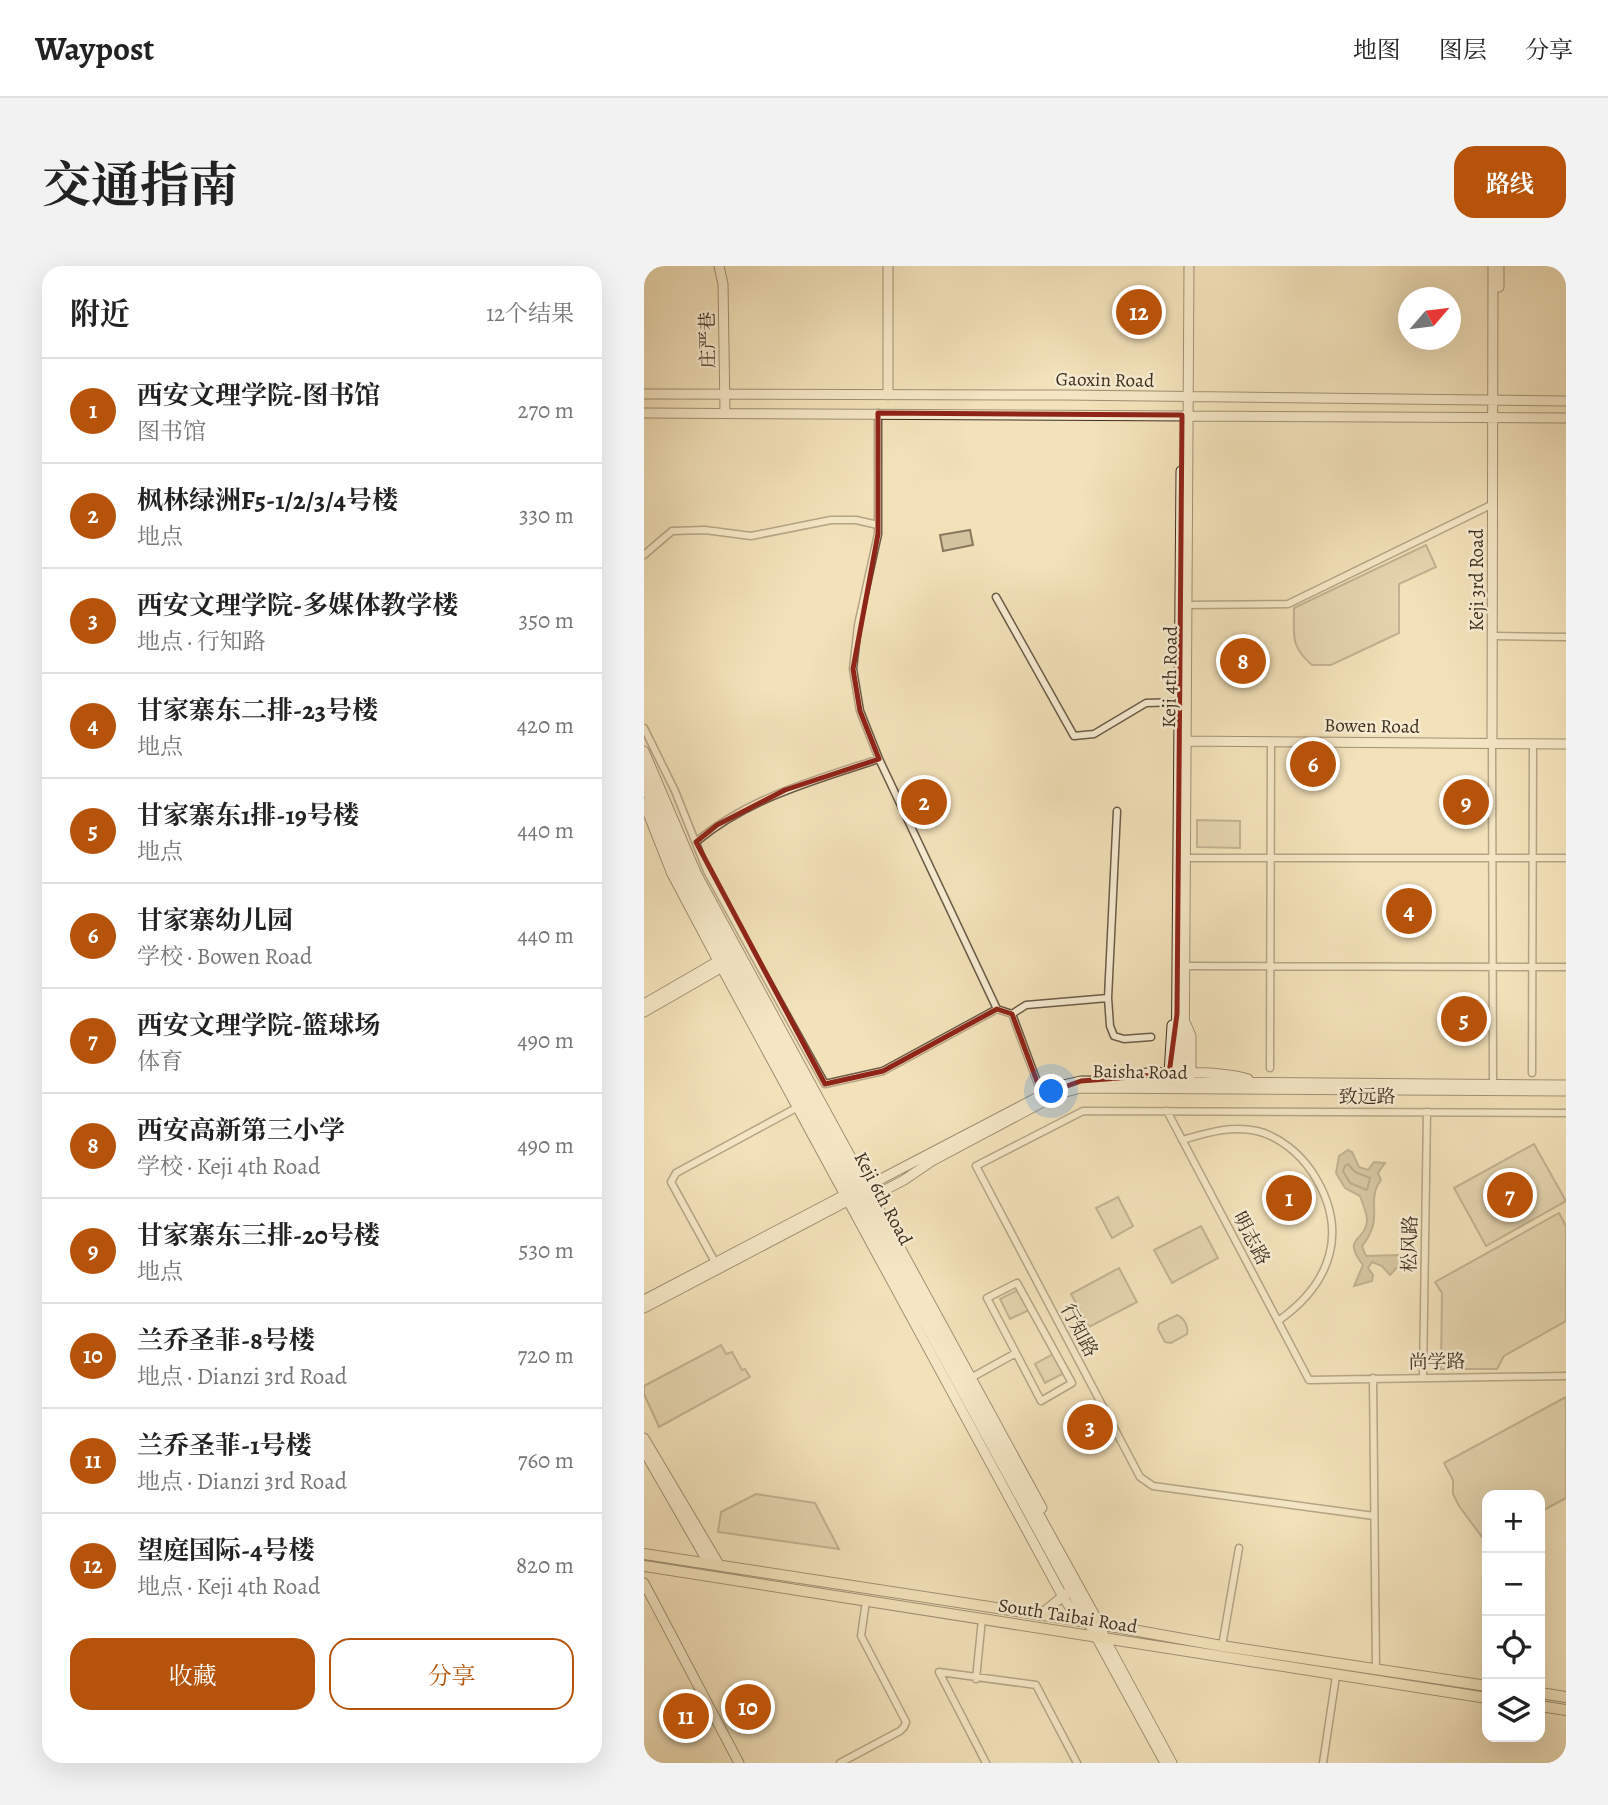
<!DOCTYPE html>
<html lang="zh">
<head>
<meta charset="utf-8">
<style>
	:root { --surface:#fff; --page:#f2f2f2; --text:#222; --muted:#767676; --line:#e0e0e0; --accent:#b45309 }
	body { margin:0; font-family:Alegreya,"Noto Serif SC",serif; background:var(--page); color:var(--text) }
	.controls { position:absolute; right:21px; bottom:21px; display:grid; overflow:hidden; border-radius:14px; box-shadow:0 7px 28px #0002 }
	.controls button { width:63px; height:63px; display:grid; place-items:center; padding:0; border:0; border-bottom:2px solid var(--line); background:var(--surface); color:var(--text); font:35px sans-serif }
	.compass { position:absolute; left:754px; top:21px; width:63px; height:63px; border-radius:50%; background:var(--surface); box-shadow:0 7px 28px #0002; rotate:62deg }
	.you { position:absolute; left:408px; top:826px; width:24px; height:24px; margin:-18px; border:5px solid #fff; border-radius:50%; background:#1a73e8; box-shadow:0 0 0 10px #1a73e833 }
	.badge { display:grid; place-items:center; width:46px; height:46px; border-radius:50%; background:var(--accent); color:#fff; font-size:23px; font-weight:700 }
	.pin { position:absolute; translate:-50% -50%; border:4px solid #fff; box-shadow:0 2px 7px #0006 }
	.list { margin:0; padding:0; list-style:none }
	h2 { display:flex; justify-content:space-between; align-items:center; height:91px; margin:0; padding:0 28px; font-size:30px }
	h2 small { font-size:23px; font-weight:400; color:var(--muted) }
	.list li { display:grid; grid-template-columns:46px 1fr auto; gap:21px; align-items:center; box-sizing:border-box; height:105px; padding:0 28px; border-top:2px solid var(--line) }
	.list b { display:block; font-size:26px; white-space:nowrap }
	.list p { margin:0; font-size:23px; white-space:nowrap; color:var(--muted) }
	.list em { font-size:23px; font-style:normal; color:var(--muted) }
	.actions { display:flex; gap:14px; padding:21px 28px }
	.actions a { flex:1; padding:16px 0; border:2px solid var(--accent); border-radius:21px; text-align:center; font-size:24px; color:var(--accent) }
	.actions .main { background:var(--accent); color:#fff }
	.icon { flex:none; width:38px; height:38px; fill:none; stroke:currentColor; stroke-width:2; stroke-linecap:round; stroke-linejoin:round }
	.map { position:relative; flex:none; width:922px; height:1497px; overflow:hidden; border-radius:21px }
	header { display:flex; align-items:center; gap:42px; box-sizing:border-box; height:98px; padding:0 35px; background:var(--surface); border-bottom:2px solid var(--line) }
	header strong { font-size:33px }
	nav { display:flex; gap:38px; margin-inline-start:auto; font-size:24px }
	.intro { display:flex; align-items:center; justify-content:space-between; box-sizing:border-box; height:168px; padding:0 42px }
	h1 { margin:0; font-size:49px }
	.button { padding:18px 32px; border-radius:21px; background:var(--accent); color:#fff; font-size:24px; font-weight:700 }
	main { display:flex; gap:42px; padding:0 42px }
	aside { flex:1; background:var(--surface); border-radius:21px; box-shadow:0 7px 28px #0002 }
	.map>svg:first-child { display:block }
	.green { fill:#d3c39f; stroke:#88785f; stroke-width:2 }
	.water { fill:#b4a485; stroke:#84755c; stroke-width:2 }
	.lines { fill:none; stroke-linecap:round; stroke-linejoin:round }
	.shore { stroke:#786952; stroke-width:2 }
	.street-casing { stroke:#6a5b46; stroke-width:9 }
	.secondary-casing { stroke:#3d2e1f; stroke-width:11 }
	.primary-casing { stroke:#3d2e1f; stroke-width:12 }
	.street { stroke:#f7ecd2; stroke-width:6 }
	.secondary { stroke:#f7ecd2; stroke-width:9 }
	.primary { stroke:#f2e1b9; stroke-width:10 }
	.marked { fill:none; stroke:#8f2418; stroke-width:5; stroke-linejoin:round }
	.labels { text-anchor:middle; stroke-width:5; stroke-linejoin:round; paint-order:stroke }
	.street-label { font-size:19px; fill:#3d2e1f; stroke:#f7ecd2 }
</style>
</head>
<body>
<header>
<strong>Waypost</strong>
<nav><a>地图</a><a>图层</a><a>分享</a></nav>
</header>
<div class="intro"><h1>交通指南</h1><a class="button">路线</a></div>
<main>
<aside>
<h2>附近<small>12个结果</small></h2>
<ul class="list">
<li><span class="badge">1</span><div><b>西安文理学院-图书馆</b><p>图书馆</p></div><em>270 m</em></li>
<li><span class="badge">2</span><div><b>枫林绿洲F5-1/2/3/4号楼</b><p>地点</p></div><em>330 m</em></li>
<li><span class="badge">3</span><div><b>西安文理学院-多媒体教学楼</b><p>地点 · 行知路</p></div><em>350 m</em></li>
<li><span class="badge">4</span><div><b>甘家寨东二排-23号楼</b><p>地点</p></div><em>420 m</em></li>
<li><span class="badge">5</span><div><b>甘家寨东1排-19号楼</b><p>地点</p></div><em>440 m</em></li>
<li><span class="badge">6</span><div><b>甘家寨幼儿园</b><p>学校 · Bowen Road</p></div><em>440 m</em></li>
<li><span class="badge">7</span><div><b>西安文理学院-篮球场</b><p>体育</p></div><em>490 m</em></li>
<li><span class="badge">8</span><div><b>西安高新第三小学</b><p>学校 · Keji 4th Road</p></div><em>490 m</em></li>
<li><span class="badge">9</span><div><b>甘家寨东三排-20号楼</b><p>地点</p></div><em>530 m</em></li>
<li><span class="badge">10</span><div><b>兰乔圣菲-8号楼</b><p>地点 · Dianzi 3rd Road</p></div><em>720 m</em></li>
<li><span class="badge">11</span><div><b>兰乔圣菲-1号楼</b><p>地点 · Dianzi 3rd Road</p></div><em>760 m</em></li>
<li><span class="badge">12</span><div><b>望庭国际-4号楼</b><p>地点 · Keji 4th Road</p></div><em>820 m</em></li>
</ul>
<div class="actions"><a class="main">收藏</a><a>分享</a></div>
</aside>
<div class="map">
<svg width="922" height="1497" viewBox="0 0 922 1497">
	<rect width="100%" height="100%" fill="#f2e1b9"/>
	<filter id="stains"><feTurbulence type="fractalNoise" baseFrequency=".00286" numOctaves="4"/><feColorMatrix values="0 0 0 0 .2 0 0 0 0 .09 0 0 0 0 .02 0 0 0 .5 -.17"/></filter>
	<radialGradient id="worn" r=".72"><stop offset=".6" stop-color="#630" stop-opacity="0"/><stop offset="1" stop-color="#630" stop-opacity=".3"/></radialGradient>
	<path class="green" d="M 326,264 L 329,279 L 299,285 L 296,269 Z
		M 782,279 L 792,301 L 755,318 L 755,367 L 687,399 L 668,399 C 646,380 650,370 650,342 Z
		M 553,554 L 596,555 L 596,582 L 553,581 Z
		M 890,878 L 922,935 L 842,980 L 810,922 Z
		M 474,931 L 489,960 L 468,972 L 452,942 Z
		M 915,947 L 922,960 L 922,1055 L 860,1090 L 853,1103 L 797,1103 L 798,1027 L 791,1016 Z
		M 557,960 L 574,992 L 528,1017 L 510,984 Z
		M 475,1002 L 493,1036 L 445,1061 L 427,1028 Z
		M 374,1024 L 385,1044 L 366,1053 L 356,1033 Z
		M 533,1049 C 540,1052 545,1060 543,1068 L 527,1077 L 521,1076 L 514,1063 L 515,1058 Z
		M 77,1079 L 82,1088 L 88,1086 L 98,1104 L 101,1103 L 106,1111 L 15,1161 L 0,1128 L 0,1120 Z
		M 409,1088 L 420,1107 L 401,1117 L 391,1098 Z
		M 922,1131 L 922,1232 L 896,1246 L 896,1229 L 843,1229 L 843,1274 L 841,1275 L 815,1240 L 809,1228 L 809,1214 L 800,1197 Z
		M 112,1228 L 171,1237 L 195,1283 L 74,1266 L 77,1246 Z"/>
	<path class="water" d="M 704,884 L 708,886 L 715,901 L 724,904 L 730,896 L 741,897 L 734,907 L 737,914 C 725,930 733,943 729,959 C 727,967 723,974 718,980 L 722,990 L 754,989 L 760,994 L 746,1009 L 738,1000 L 728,996 L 724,1002 L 729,1009 L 728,1015 L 710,1020 L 719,999 C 696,969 723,977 723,953 C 723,947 718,936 716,930 L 701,922 L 692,907 L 695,890 Z"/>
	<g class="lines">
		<path class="shore" d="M 704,898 L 711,906 L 726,912 L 723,924 L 706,917 L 699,905 L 701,900 Z"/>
		<defs>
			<path id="street" d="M 234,147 L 234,268 L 214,359 L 209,403 L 216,445 L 235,493 L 353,743 L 368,748 L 398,829
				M 0,289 L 28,265 L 61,264 L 107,270 L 187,254 L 212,254 L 234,259
				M 352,331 L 430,470 L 450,468 L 502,437 L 535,436
				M 542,339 L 644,338 L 849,238
				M 849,370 L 922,371
				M 0,462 L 31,525 L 63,605 L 181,818 L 239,805 L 353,743
				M 848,477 L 849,822
				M 473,545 L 464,732 L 466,760 L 470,770 L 480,773 L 507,771
				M 52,576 C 104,532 171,514 235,493
				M 541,592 L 922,592
				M 540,700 L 922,701
				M 368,748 L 382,739 L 464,732
				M 626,802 L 627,475
				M 888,807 L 889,478
				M 523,845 L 665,1114 L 922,1110
				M 538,874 C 563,867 587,859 613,865 C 635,870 656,888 668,906 C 706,964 688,1017 634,1055
				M 71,996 L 27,916 L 32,907 L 154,841
				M 779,1111 L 783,846
				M 729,1112 L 732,1403
				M 325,1113 L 372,1087 L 397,1135 L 428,1117 L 373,1017 L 343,1032 L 372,1087
				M 730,1250 L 509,1220 L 496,1211 L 332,900 L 439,845 L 922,847
				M 578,1380 L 595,1282
				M 332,1413 L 338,1353
				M 196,1497 L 256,1465 L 260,1461 L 262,1456 L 217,1370 L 222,1335
				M 342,1497 L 295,1406 L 392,1419 L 433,1497
				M 679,1497 L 692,1410"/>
			<path id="secondary" d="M 75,0 L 79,18 L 81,147
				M 855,21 L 855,0
				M 0,128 L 421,129 L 922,135
				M 244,129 L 244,0
				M 0,147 L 922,152
				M 539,475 L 922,478
				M 848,477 L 849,0
				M 0,485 L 53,609 L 398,1242
				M 0,501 L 47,613 L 374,1215 L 392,1243 L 456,1359 L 461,1373 L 528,1497
				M 0,518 L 28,589 L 53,640 L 521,1497
				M 0,537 L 28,608 L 74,695 L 419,1331 L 435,1355
				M 0,738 L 76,694
				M 0,746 L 80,700
				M 542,758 L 547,770 L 547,808
				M 525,808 L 528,759
				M 472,812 C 500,804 578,804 604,813
				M 532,821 L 537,205
				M 540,821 L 545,0
				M 0,1034 L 208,925 L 216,924 L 398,829 L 415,820 L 437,815 L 922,819
				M 0,1042 L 211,931 L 222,934 L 260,914 L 288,895 L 414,828 L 437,822 L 922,825
				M 0,1172 L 76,1300
				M 0,1185 L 65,1298
				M 0,1317 L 95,1497
				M 396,1349 L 423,1327"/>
			<path id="primary" d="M 0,1288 L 444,1356 L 578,1380 L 843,1420
				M 0,1300 L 843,1432
				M 896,1427 L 922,1431
				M 896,1440 L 922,1444"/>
		</defs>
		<use href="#street" class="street-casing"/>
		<use href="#secondary" class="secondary-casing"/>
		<use href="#primary" class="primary-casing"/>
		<use href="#street" class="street"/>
		<use href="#secondary" class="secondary"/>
		<use href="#primary" class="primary"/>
	</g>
	<path d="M0 0H922V1497H0ZM 234,147 L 538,149 L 533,748 L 525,808 L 437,815 L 398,829 L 368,748 L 353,743 L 239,805 L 181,818 L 52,576 L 73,559 L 141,524 L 235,493 L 216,445 L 209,403 L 234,268 Z" fill="#f2e1b9" fill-opacity=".55" fill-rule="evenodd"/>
	<path class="marked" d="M 234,147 L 538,149 L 533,748 L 525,808 L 437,815 L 398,829 L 368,748 L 353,743 L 239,805 L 181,818 L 52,576 L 73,559 L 141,524 L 235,493 L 216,445 L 209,403 L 234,268 Z"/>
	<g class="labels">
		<g class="street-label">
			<text transform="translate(63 74) rotate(-91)" y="7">庄严巷</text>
			<text transform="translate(461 113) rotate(1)" y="7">Gaoxin Road</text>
			<text transform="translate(832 314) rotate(-90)" y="7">Keji 3rd Road</text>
			<text transform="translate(525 411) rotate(-89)" y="7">Keji 4th Road</text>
			<text transform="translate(728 459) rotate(1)" y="7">Bowen Road</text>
			<text transform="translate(496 805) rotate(1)" y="7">Baisha Road</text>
			<text x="723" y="837">致远路</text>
			<text transform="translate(240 932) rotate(62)" y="7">Keji 6th Road</text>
			<text transform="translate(608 972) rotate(62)" y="7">明志路</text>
			<text transform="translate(765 978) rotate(-89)" y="7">松风路</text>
			<text transform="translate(436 1064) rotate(62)" y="7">行知路</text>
			<text transform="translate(793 1095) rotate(-1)" y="7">尚学路</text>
			<text transform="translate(424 1349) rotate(9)" y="7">South Taibai Road</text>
		</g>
	</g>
	<rect width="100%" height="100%" filter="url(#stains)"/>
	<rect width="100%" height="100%" fill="url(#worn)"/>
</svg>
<div class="controls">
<button>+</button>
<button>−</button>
<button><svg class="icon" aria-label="locate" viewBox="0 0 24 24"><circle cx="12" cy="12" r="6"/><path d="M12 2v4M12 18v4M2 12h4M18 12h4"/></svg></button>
<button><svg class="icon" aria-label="layers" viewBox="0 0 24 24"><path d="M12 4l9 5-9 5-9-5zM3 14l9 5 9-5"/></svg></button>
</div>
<svg class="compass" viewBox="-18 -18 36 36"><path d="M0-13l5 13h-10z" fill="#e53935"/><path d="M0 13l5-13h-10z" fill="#767676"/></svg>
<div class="you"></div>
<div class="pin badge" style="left:645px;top:932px">1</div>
<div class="pin badge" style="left:280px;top:536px">2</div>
<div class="pin badge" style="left:446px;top:1161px">3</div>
<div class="pin badge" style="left:765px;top:645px">4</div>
<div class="pin badge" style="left:820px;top:753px">5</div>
<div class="pin badge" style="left:669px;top:498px">6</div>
<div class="pin badge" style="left:866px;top:929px">7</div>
<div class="pin badge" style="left:599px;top:395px">8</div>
<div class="pin badge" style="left:822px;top:536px">9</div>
<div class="pin badge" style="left:104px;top:1441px">10</div>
<div class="pin badge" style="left:42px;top:1450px">11</div>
<div class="pin badge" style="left:495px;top:46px">12</div>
</div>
</main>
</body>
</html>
